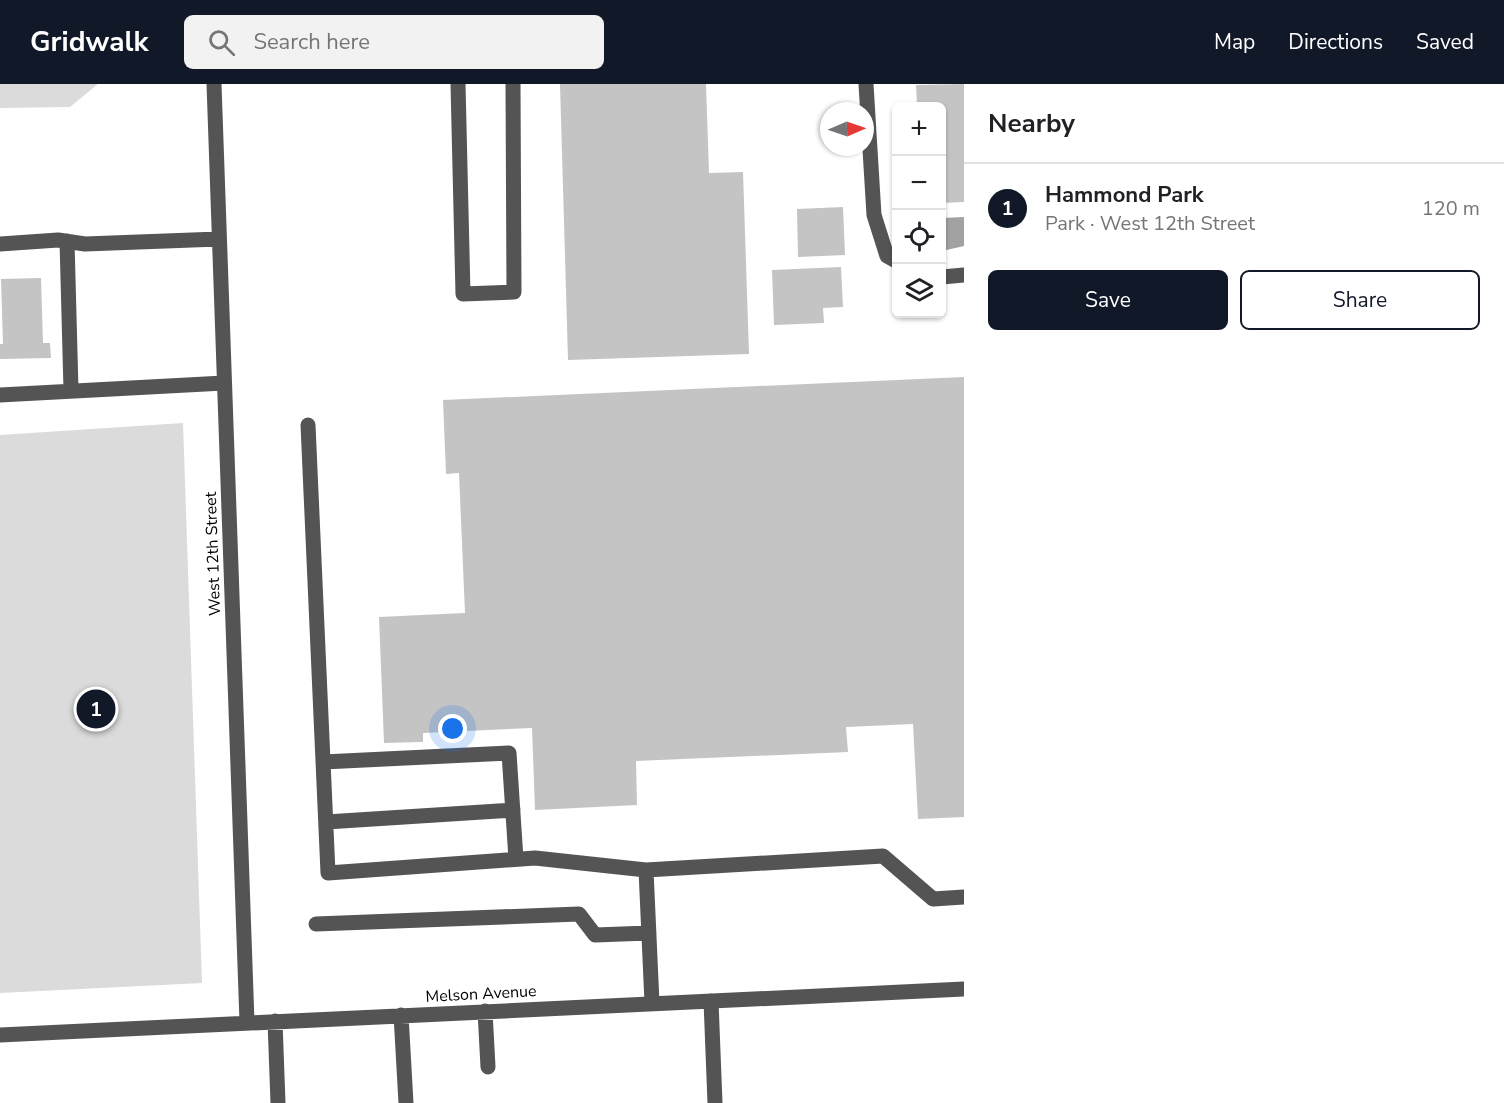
<!DOCTYPE html>
<html lang="en">
<head>
<meta charset="utf-8">
<style>
	:root { --surface:#fff; --page:#f2f2f2; --text:#202124; --muted:#757577; --line:#e0e0e0; --accent:#111827 }
	body { margin:0; font-family:"Nunito Sans",sans-serif; background:var(--page); color:var(--text) }
	.controls { position:absolute; right:18px; top:18px; display:grid; overflow:hidden; border-radius:9px; box-shadow:0 2px 4px #0004 }
	.controls button { width:54px; height:54px; display:grid; place-items:center; padding:0; border:0; border-bottom:2px solid var(--line); background:var(--surface); color:var(--text); font:30px sans-serif }
	.compass { position:absolute; left:820px; top:18px; width:54px; height:54px; border-radius:50%; background:var(--surface); box-shadow:0 2px 4px #0004; rotate:88deg }
	.you { position:absolute; left:453px; top:645px; width:21px; height:21px; margin:-15px; border:4px solid #fff; border-radius:50%; background:#1a73e8; box-shadow:0 0 0 9px #1a73e833 }
	.badge { display:grid; place-items:center; width:39px; height:39px; border-radius:50%; background:var(--accent); color:#fff; font-size:20px; font-weight:700 }
	.pin { position:absolute; translate:-50% -50%; border:3px solid #fff; box-shadow:0 2px 6px #0006 }
	.list { margin:0; padding:0; list-style:none }
	h2 { display:flex; justify-content:space-between; align-items:center; height:78px; margin:0; padding:0 24px; font-size:26px }
	h2 small { font-size:20px; font-weight:400; color:var(--muted) }
	.list li { display:grid; grid-template-columns:39px 1fr auto; gap:18px; align-items:center; box-sizing:border-box; height:90px; padding:0 24px; border-top:2px solid var(--line) }
	.list b { display:block; font-size:22px; white-space:nowrap }
	.list p { margin:0; font-size:20px; white-space:nowrap; color:var(--muted) }
	.list em { font-size:20px; font-style:normal; color:var(--muted) }
	.actions { display:flex; gap:12px; padding:18px 24px }
	.actions a { flex:1; padding:14px 0; border:2px solid var(--accent); border-radius:9px; text-align:center; font-size:21px; color:var(--accent) }
	.actions .main { background:var(--accent); color:#fff }
	.icon { flex:none; width:33px; height:33px; fill:none; stroke:currentColor; stroke-width:2; stroke-linecap:round; stroke-linejoin:round }
	.map { position:relative; flex:none; width:964px; height:1019px; overflow:hidden }
	header { display:flex; align-items:center; gap:36px; box-sizing:border-box; height:84px; padding:0 30px; background:var(--accent); color:#fff }
	header strong { font-size:28px }
	nav { display:flex; gap:33px; margin-inline-start:auto; font-size:21px }
	.search { width:420px; height:54px; background:var(--page); display:flex; align-items:center; gap:15px; box-sizing:border-box; padding:0 21px; border-radius:9px; color:var(--muted); font-size:22px }
	main { display:flex }
	aside { flex:1; background:var(--surface) }
	.map>svg:first-child { display:block }
	.green { fill:#dbdbdb }
	.water { fill:#a2a2a2 }
	.building { fill:#c4c4c4 }
	.lines { fill:none; stroke-linecap:round; stroke-linejoin:round }
	.minor { stroke:#545454; stroke-width:15 }
	.labels { text-anchor:middle; stroke-width:6; stroke-linejoin:round; paint-order:stroke }
	.street-label { font-size:16px; fill:#000; stroke:#fff }
</style>
</head>
<body>
<header>
<strong>Gridwalk</strong>
<div class="search"><svg class="icon" aria-label="search" viewBox="0 0 24 24"><circle cx="10" cy="10" r="6"/><path d="M15 15l6 6"/></svg>Search here</div>
<nav><a>Map</a><a>Directions</a><a>Saved</a></nav>
</header>
<main>
<div class="map">
<svg width="964" height="1019" viewBox="0 0 964 1019">
	<rect width="100%" height="100%" fill="#fff"/>
	<path class="green" d="M 0,0 L 98,0 L 70,23 L 0,24 Z
		M 183,339 L 202,899 L 0,909 L 0,351 Z"/>
	<path class="water" d="M 964,133 L 964,162 L 942,167 L 942,134 Z"/>
	<path class="building" d="M 560,0 L 706,0 L 709,89 L 743,88 L 749,270 L 568,276 Z
		M 964,0 L 964,118 L 942,119 L 942,22 L 917,22 L 916,1 Z
		M 843,123 L 845,171 L 798,173 L 797,125 Z
		M 841,183 L 843,223 L 823,224 L 824,239 L 774,241 L 772,186 Z
		M 41,194 L 43,259 L 50,259 L 51,274 L 0,275 L 0,260 L 3,260 L 1,195 Z
		M 964,293 L 964,733 L 918,735 L 913,640 L 846,643 L 848,668 L 636,677 L 637,721 L 535,726 L 532,644 L 423,649 L 423,658 L 384,659 L 379,533 L 465,529 L 459,389 L 446,390 L 443,316 Z"/>
	<g class="lines">
		<path class="minor" d="M 214,0 L 247,938
			M 458,0 L 463,210 L 514,208 L 513,0
			M 866,0 L 874,131 L 887,172 L 896,177
			M 67,157 L 71,306
			M 0,160 L 58,156 L 85,160 L 219,155
			M 942,193 L 964,191
			M 0,311 L 224,299
			M 308,341 L 328,789 L 535,774 L 646,786
			M 323,678 L 509,669 L 516,775
			M 326,738 L 513,726
			M 316,840 L 579,830 L 595,851 L 649,849
			M 711,917 L 715,1019
			M 652,919 L 646,786 L 883,772 L 933,815 L 964,813
			M 485,927 L 488,983
			M 401,931 L 406,1019
			M 275,937 L 278,1019
			M 0,951 L 964,905"/>
	</g>
	<g class="labels">
		<g class="street-label">
			<text transform="translate(212 470) rotate(-92)" y="6">West 12th Street</text>
			<text transform="translate(481 909) rotate(-3)" y="6">Melson Avenue</text>
		</g>
	</g>
</svg>
<div class="controls">
<button>+</button>
<button>−</button>
<button><svg class="icon" aria-label="locate" viewBox="0 0 24 24"><circle cx="12" cy="12" r="6"/><path d="M12 2v4M12 18v4M2 12h4M18 12h4"/></svg></button>
<button><svg class="icon" aria-label="layers" viewBox="0 0 24 24"><path d="M12 4l9 5-9 5-9-5zM3 14l9 5 9-5"/></svg></button>
</div>
<svg class="compass" viewBox="-18 -18 36 36"><path d="M0-13l5 13h-10z" fill="#e53935"/><path d="M0 13l5-13h-10z" fill="#757577"/></svg>
<div class="you"></div>
<div class="pin badge" style="left:96px;top:625px">1</div>
</div>
<aside>
<h2>Nearby<small></small></h2>
<ul class="list">
<li><span class="badge">1</span><div><b>Hammond Park</b><p>Park · West 12th Street</p></div><em>120 m</em></li>
</ul>
<div class="actions"><a class="main">Save</a><a>Share</a></div>
</aside>
</main>
</body>
</html>
